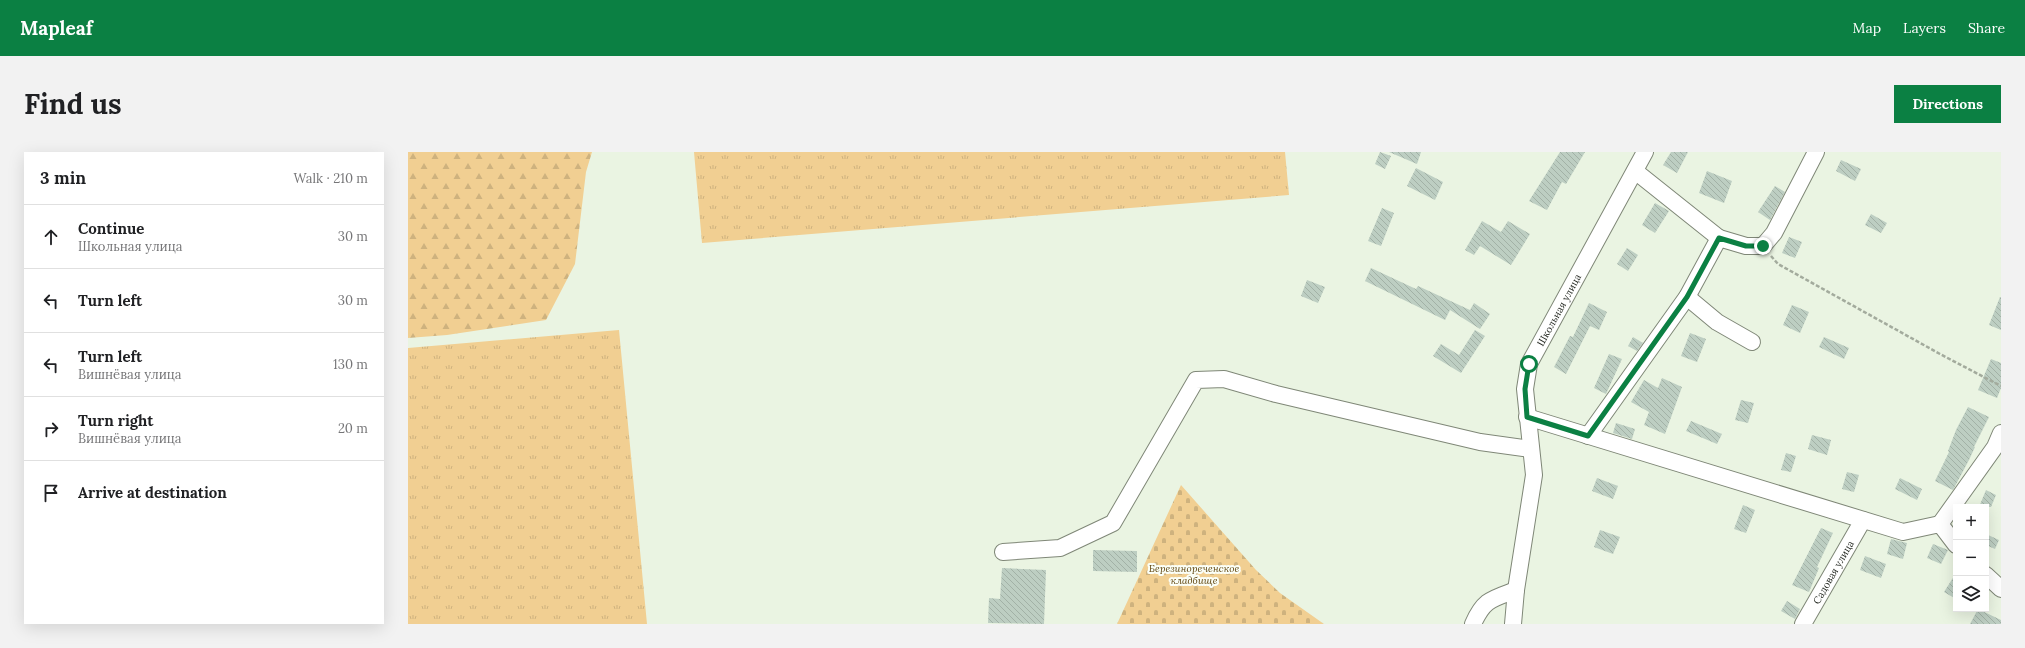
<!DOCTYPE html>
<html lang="en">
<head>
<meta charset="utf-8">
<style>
	:root { --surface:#fff; --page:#f2f2f2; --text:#202124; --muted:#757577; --line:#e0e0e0; --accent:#0b8043 }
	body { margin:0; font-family:Lora,serif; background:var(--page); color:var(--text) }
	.controls { position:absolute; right:12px; bottom:12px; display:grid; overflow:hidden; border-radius:0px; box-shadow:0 4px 16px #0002 }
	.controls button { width:36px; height:36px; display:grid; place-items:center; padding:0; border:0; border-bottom:1px solid var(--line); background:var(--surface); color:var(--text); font:20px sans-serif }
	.stop { position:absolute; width:12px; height:12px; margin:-9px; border:3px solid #0b8043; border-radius:50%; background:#fff }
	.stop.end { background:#0b8043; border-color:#fff; box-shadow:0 1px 4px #0008 }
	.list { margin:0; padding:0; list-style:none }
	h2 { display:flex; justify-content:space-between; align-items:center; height:52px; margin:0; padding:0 16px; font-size:17px }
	h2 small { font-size:13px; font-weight:400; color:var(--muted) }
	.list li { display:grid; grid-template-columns:26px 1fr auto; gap:12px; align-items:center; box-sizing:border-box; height:64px; padding:0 16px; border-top:1px solid var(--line) }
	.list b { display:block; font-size:15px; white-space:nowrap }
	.list p { margin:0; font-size:13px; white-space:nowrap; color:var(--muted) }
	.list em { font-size:13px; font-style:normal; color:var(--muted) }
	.icon { flex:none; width:22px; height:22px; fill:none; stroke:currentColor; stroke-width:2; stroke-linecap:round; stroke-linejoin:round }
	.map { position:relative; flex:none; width:1593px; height:472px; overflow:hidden; border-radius:0px }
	header { display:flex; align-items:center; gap:24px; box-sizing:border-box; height:56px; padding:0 20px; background:var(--accent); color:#fff }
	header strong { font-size:19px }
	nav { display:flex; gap:22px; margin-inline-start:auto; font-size:14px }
	.intro { display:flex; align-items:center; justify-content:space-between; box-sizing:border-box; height:96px; padding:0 24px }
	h1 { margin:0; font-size:28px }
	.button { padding:10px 18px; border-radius:0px; background:var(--accent); color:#fff; font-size:14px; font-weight:700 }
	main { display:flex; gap:24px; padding:0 24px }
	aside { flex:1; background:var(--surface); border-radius:0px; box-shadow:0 4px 16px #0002 }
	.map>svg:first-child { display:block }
	.grass { fill:url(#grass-tufts) }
	.forest { fill:url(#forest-firs) }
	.cemetery { fill:url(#cemetery-stones) }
	.building { fill:url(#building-back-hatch) }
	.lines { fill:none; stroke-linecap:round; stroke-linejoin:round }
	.minor-casing { stroke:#7f8777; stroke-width:18 }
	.path { stroke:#a3ab9d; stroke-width:2.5; stroke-dasharray:4 2; stroke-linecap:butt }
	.minor { stroke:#fff; stroke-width:16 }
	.route { stroke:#0b8043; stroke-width:5 }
	.labels { text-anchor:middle; stroke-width:4; stroke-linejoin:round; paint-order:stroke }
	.street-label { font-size:10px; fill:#242821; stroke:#fbfff8 }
	.park-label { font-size:10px; font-style:italic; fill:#614710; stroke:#fbfff8 }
</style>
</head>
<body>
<header>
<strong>Mapleaf</strong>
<nav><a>Map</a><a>Layers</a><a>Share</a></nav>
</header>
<div class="intro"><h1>Find us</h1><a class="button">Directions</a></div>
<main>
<aside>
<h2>3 min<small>Walk · 210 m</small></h2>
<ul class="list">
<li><svg class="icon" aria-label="ahead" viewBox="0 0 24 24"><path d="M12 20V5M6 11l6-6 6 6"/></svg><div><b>Continue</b><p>Школьная улица</p></div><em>30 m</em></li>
<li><svg class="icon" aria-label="left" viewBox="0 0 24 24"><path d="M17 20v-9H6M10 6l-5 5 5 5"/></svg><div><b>Turn left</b></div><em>30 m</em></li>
<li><svg class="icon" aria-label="left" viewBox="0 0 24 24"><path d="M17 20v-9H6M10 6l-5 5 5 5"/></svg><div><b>Turn left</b><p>Вишнёвая улица</p></div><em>130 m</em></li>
<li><svg class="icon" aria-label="right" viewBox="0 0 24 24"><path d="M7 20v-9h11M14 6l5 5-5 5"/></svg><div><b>Turn right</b><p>Вишнёвая улица</p></div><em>20 m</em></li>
<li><svg class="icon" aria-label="arrive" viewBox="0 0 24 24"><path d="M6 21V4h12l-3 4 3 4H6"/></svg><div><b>Arrive at destination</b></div></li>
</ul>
</aside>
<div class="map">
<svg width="1593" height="472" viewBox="0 0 1593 472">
	<defs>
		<pattern id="grass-tufts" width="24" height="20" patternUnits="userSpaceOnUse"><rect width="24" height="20" fill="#f1cf92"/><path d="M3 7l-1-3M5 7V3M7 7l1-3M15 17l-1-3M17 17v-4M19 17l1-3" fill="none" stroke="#ceb27e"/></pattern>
		<pattern id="forest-firs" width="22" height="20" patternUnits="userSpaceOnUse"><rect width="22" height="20" fill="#f1cf92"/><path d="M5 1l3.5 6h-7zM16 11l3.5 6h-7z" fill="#ceb27e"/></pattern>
		<pattern id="cemetery-stones" width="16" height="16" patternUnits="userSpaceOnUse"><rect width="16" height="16" fill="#f1cf92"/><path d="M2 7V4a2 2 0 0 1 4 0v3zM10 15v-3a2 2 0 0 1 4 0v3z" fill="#ceb27e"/></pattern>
		<pattern id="building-back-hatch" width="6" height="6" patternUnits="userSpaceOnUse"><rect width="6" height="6" fill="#bdcec2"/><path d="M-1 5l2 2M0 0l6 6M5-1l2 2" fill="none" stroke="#a2b1a6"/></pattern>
	</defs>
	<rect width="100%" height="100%" fill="#eaf4e2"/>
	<path class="grass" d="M 286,0 L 877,0 L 881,43 L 294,91 Z
		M 211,178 L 239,472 L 0,472 L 0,196 Z"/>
	<path class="forest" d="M 0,0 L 184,0 L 178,20 L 167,112 L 138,168 L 39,183 L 0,186 Z"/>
	<path class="cemetery" d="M 773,333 L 848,418 L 872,441 L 916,472 L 709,472 Z"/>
	<path class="building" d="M 972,0 L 983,4 L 977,17 L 967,12 Z
		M 981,0 L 1013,0 L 1009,12 Z
		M 1152,0 L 1177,0 L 1158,32 L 1154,30 L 1139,58 L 1121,49 Z
		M 1263,0 L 1280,0 L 1269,21 L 1255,13 Z
		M 1433,8 L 1453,17 L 1447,29 L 1428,19 Z
		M 1008,16 L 1035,30 L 1027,48 L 999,34 Z
		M 1299,19 L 1324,29 L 1316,51 L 1291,41 Z
		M 1367,34 L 1377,40 L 1362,68 L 1350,60 Z
		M 1247,51 L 1261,59 L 1247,81 L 1234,73 Z
		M 974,56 L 986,61 L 973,94 L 960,89 Z
		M 1463,62 L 1479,71 L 1473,81 L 1457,73 Z
		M 1074,69 L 1093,80 L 1100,69 L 1122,82 L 1103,113 L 1072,94 L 1066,103 L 1057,98 Z
		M 1381,85 L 1394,90 L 1387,106 L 1374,101 Z
		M 1219,96 L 1230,103 L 1220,119 L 1209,112 Z
		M 963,116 L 1008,137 L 1010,134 L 1062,158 L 1066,151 L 1082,162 L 1072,177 L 1042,158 L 1037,168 L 957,129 Z
		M 899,128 L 917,135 L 910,151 L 893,144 Z
		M 1592,145 L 1593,145 L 1593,178 L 1581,173 Z
		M 1181,151 L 1199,160 L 1191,178 L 1182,174 L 1158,222 L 1146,215 L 1162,184 L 1165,185 Z
		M 1384,153 L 1401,160 L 1392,181 L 1375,173 Z
		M 1067,178 L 1077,184 L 1053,221 L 1025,204 L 1033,192 L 1051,203 Z
		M 1282,181 L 1298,187 L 1289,210 L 1273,204 Z
		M 1225,185 L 1235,191 L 1229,199 L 1220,194 Z
		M 1416,185 L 1441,196 L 1436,207 L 1411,195 Z
		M 1201,202 L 1214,207 L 1198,242 L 1186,236 Z
		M 1583,207 L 1593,211 L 1593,236 L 1589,246 L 1570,238 Z
		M 1254,226 L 1274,235 L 1257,282 L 1236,273 L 1241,260 L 1223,250 L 1236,228 L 1250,236 Z
		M 1333,248 L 1346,251 L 1340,271 L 1327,268 Z
		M 1560,255 L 1581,265 L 1566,295 L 1567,295 L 1561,308 L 1545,338 L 1527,329 L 1541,300 L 1540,299 L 1548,278 Z
		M 1283,269 L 1314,282 L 1309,292 L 1278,279 Z
		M 1208,271 L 1227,277 L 1224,287 L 1205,281 Z
		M 1404,283 L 1423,288 L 1419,303 L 1400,297 Z
		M 1378,301 L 1388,304 L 1383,320 L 1373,318 Z
		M 1439,320 L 1451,323 L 1446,340 L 1434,337 Z
		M 1189,326 L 1210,334 L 1205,347 L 1184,339 Z
		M 1492,326 L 1514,337 L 1509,348 L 1487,337 Z
		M 1578,338 L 1588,343 L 1583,355 L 1571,355 Z
		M 1335,353 L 1347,358 L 1338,381 L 1326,377 Z
		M 1413,376 L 1425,381 L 1409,415 L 1411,416 L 1401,440 L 1384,433 Z
		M 1192,378 L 1212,385 L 1205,402 L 1186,395 Z
		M 1578,382 L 1591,388 L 1587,397 L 1578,393 Z
		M 1483,387 L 1499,391 L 1495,407 L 1479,402 Z
		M 1525,392 L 1540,398 L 1533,412 L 1519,406 Z
		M 685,398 L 729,399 L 729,420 L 685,419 Z
		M 1457,404 L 1478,412 L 1473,426 L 1452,418 Z
		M 594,416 L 638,418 L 636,472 L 580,471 L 581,446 L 592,447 Z
		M 1548,421 L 1548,447 L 1536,440 Z
		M 1379,449 L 1392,457 L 1387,467 L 1373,459 Z
		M 1570,457 L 1593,468 L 1593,472 L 1562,472 Z"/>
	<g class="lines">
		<defs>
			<g id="minor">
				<path d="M 1227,19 L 1311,86"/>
				<path d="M 1279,145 L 1309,170 L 1344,190"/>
				<path d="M 1119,265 L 1495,380 L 1532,372 L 1548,393"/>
				<path d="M 1180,284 L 1279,145 L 1311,86 L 1338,94 L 1355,94 L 1366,81 L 1408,0"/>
				<path d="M 1532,372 L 1587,295 L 1593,281"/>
				<path d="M 595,400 L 652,396 L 705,371 L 788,228 L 816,227 L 868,242 L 1072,290 L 1123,297"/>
				<path d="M 1578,423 L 1593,437"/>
				<path d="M 1065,472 C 1076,447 1084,447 1108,438"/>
				<path id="s1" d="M 1105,472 L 1108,438 L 1126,323 L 1117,237 L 1121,212 L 1237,0"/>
				<path id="s2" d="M 1395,472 L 1455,368"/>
			</g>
		</defs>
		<use href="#minor" class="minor-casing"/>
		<path class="path" d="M 1363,104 L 1370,112 L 1532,202 L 1593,234"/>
		<use href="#minor" class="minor"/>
	</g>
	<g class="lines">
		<path class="route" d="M 1121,212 L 1117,237 L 1119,265 L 1180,284 L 1279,145 L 1311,86 L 1338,94 L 1355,94"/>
	</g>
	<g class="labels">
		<g class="street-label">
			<text dy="4" stroke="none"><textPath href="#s1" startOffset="324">Школьная улица</textPath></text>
			<text dy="4" stroke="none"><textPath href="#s2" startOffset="60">Садовая улица</textPath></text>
		</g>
		<g class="park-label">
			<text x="786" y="420">Березинореченское<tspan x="786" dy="12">кладбище</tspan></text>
		</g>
	</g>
</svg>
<div class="controls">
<button>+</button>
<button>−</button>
<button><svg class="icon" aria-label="layers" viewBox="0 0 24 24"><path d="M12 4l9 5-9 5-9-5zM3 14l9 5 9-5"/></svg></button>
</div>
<div class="stop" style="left:1121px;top:212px"></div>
<div class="stop end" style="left:1355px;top:94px"></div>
</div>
</main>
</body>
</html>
